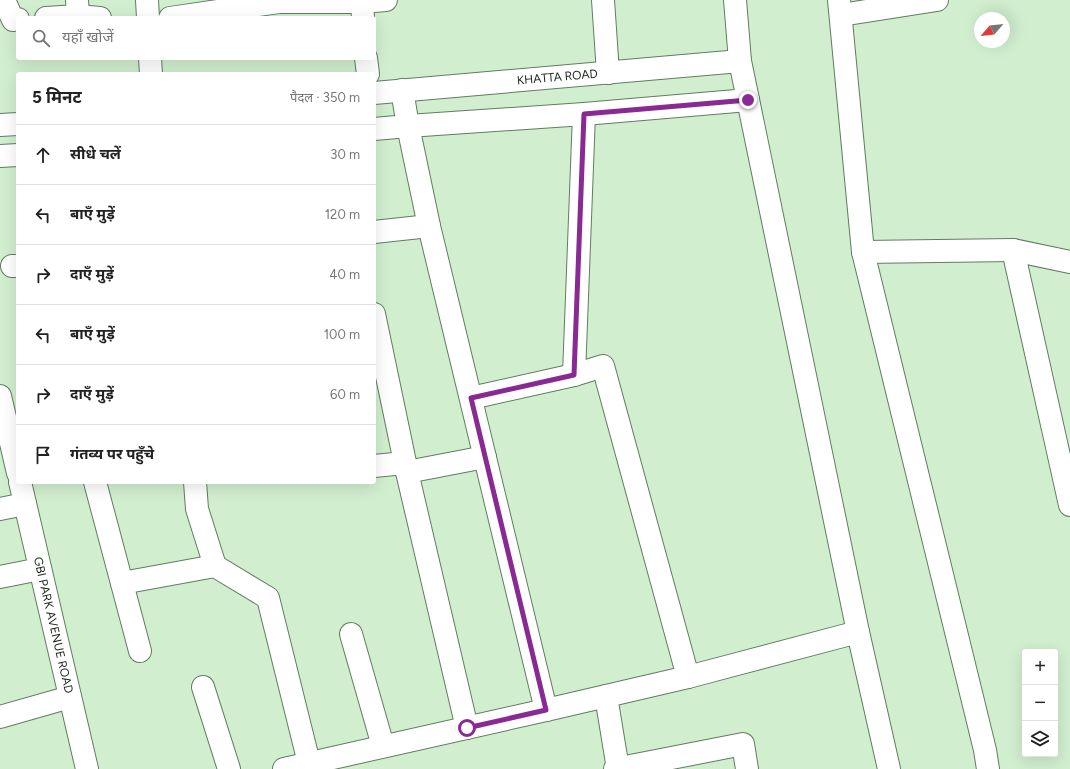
<!DOCTYPE html>
<html lang="hi">
<head>
<meta charset="utf-8">
<style>
	:root { --surface:#fff; --page:#f2f2f2; --text:#222; --muted:#767676; --line:#e0e0e0 }
	body { margin:0; font-family:Figtree,"Noto Sans Devanagari",sans-serif; background:var(--page); color:var(--text) }
	.controls { position:absolute; right:12px; bottom:12px; display:grid; overflow:hidden; border-radius:4px; box-shadow:0 4px 16px #0002 }
	.controls button { width:36px; height:36px; display:grid; place-items:center; padding:0; border:0; border-bottom:1px solid var(--line); background:var(--surface); color:var(--text); font:20px sans-serif }
	.compass { position:absolute; left:974px; top:12px; width:36px; height:36px; border-radius:50%; background:var(--surface); box-shadow:0 4px 16px #0002; rotate:242deg }
	.stop { position:absolute; width:12px; height:12px; margin:-9px; border:3px solid #892993; border-radius:50%; background:#fff }
	.stop.end { background:#892993; border-color:#fff; box-shadow:0 1px 4px #0008 }
	.list { margin:0; padding:0; list-style:none }
	h2 { display:flex; justify-content:space-between; align-items:center; height:52px; margin:0; padding:0 16px; font-size:17px }
	h2 small { font-size:13px; font-weight:400; color:var(--muted) }
	.list li { display:grid; grid-template-columns:26px 1fr auto; gap:12px; align-items:center; box-sizing:border-box; height:60px; padding:0 16px; border-top:1px solid var(--line) }
	.list b { display:block; font-size:15px; white-space:nowrap }
	.list em { font-size:13px; font-style:normal; color:var(--muted) }
	.icon { flex:none; width:22px; height:22px; fill:none; stroke:currentColor; stroke-width:2; stroke-linecap:round; stroke-linejoin:round }
	.map { position:relative; flex:none; width:1070px; height:769px; overflow:hidden }
	.search { position:absolute; background:var(--surface); box-shadow:0 4px 16px #0002; left:16px; top:16px; width:360px; height:44px; display:flex; align-items:center; gap:10px; box-sizing:border-box; padding:0 14px; border-radius:4px; color:var(--muted); font-size:15px }
	.panel { position:absolute; background:var(--surface); box-shadow:0 4px 16px #0002; left:16px; top:72px; width:360px; height:412px; border-radius:4px }
	.map>svg:first-child { display:block }
	.lines { fill:none; stroke-linecap:round; stroke-linejoin:round }
	.minor-casing { stroke:#627c61; stroke-width:24 }
	.minor { stroke:#fff; stroke-width:22 }
	.route { stroke:#892993; stroke-width:5 }
	.labels { text-anchor:middle; stroke-width:3.5; stroke-linejoin:round; paint-order:stroke }
	.street-label { font-size:12px; fill:#172217; stroke:#defbdc }
</style>
</head>
<body>
<div class="map">
<svg width="1070" height="769" viewBox="0 0 1070 769">
	<rect width="100%" height="100%" fill="#d1eecf"/>
	<g class="lines">
		<defs>
			<g id="minor">
				<path d="M 4,0 L 13,20 L 18,19"/>
				<path d="M 147,0 L 148,18"/>
				<path d="M 279,0 L 279,2 L 362,2 L 363,18"/>
				<path d="M 361,0 L 362,2 L 386,0"/>
				<path d="M 603,0 L 608,73"/>
				<path d="M 735,0 L 740,61 L 858,632 L 889,769"/>
				<path d="M 839,0 L 863,252 L 985,750 L 988,769"/>
				<path d="M 841,15 L 937,0"/>
				<path d="M 78,16 L 100,18"/>
				<path d="M 46,18 L 78,16 L 77,0"/>
				<path d="M 170,18 L 279,2"/>
				<path d="M 150,58 L 151,74"/>
				<path d="M 366,58 L 368,74"/>
				<path id="s1" d="M 374,93 L 740,61"/>
				<path d="M 584,114 L 574,375 L 603,366 L 688,677 L 546,710 L 429,226 L 408,126 Z"/>
				<path d="M 584,114 L 748,100"/>
				<path d="M 0,125 L 18,124"/>
				<path d="M 374,129 L 408,126 L 402,90"/>
				<path d="M 0,156 L 18,155"/>
				<path d="M 374,232 L 429,226"/>
				<path d="M 863,252 L 1013,250"/>
				<path d="M 1070,262 L 1013,250 L 1070,505"/>
				<path d="M 12,266 L 18,266"/>
				<path d="M 374,314 L 407,472"/>
				<path d="M 0,396 L 18,473"/>
				<path d="M 471,398 L 574,375"/>
				<path d="M 374,466 L 405,463"/>
				<path id="s2" d="M 20,482 L 87,769"/>
				<path d="M 95,482 L 140,651"/>
				<path d="M 195,482 L 197,509 L 215,566"/>
				<path d="M 0,509 L 25,504"/>
				<path d="M 0,577 L 40,569"/>
				<path d="M 122,583 L 215,566 L 268,598 L 309,763"/>
				<path d="M 351,634 L 383,746"/>
				<path d="M 688,677 L 858,632"/>
				<path d="M 203,687 L 229,769"/>
				<path d="M 606,696 L 618,769"/>
				<path d="M 0,717 L 70,697"/>
				<path d="M 467,728 L 407,472 L 485,457"/>
				<path d="M 284,769 L 546,710"/>
				<path d="M 615,769 L 743,744 L 747,769"/>
			</g>
		</defs>
		<use href="#minor" class="minor-casing"/>
		<use href="#minor" class="minor"/>
	</g>
	<g class="lines">
		<path class="route" d="M 467,728 L 546,710 L 471,398 L 574,375 L 584,114 L 748,100"/>
	</g>
	<g class="labels">
		<g class="street-label">
			<text dy="4" stroke="none"><textPath href="#s1" startOffset="184">KHATTA ROAD</textPath></text>
			<text dy="4" stroke="none"><textPath href="#s2" startOffset="147">GBI PARK AVENUE ROAD</textPath></text>
		</g>
	</g>
</svg>
<div class="controls">
<button>+</button>
<button>−</button>
<button><svg class="icon" aria-label="layers" viewBox="0 0 24 24"><path d="M12 4l9 5-9 5-9-5zM3 14l9 5 9-5"/></svg></button>
</div>
<svg class="compass" viewBox="-18 -18 36 36"><path d="M0-13l5 13h-10z" fill="#e53935"/><path d="M0 13l5-13h-10z" fill="#767676"/></svg>
<div class="stop" style="left:467px;top:728px"></div>
<div class="stop end" style="left:748px;top:100px"></div>
<div class="search"><svg class="icon" aria-label="search" viewBox="0 0 24 24"><circle cx="10" cy="10" r="6"/><path d="M15 15l6 6"/></svg>यहाँ खोजें</div>
<section class="panel">
<h2>5 मिनट<small>पैदल · 350 m</small></h2>
<ul class="list">
<li><svg class="icon" aria-label="ahead" viewBox="0 0 24 24"><path d="M12 20V5M6 11l6-6 6 6"/></svg><div><b>सीधे चलें</b></div><em>30 m</em></li>
<li><svg class="icon" aria-label="left" viewBox="0 0 24 24"><path d="M17 20v-9H6M10 6l-5 5 5 5"/></svg><div><b>बाएँ मुड़ें</b></div><em>120 m</em></li>
<li><svg class="icon" aria-label="right" viewBox="0 0 24 24"><path d="M7 20v-9h11M14 6l5 5-5 5"/></svg><div><b>दाएँ मुड़ें</b></div><em>40 m</em></li>
<li><svg class="icon" aria-label="left" viewBox="0 0 24 24"><path d="M17 20v-9H6M10 6l-5 5 5 5"/></svg><div><b>बाएँ मुड़ें</b></div><em>100 m</em></li>
<li><svg class="icon" aria-label="right" viewBox="0 0 24 24"><path d="M7 20v-9h11M14 6l5 5-5 5"/></svg><div><b>दाएँ मुड़ें</b></div><em>60 m</em></li>
<li><svg class="icon" aria-label="arrive" viewBox="0 0 24 24"><path d="M6 21V4h12l-3 4 3 4H6"/></svg><div><b>गंतव्य पर पहुँचे</b></div></li>
</ul>
</section>
</div>
</body>
</html>
